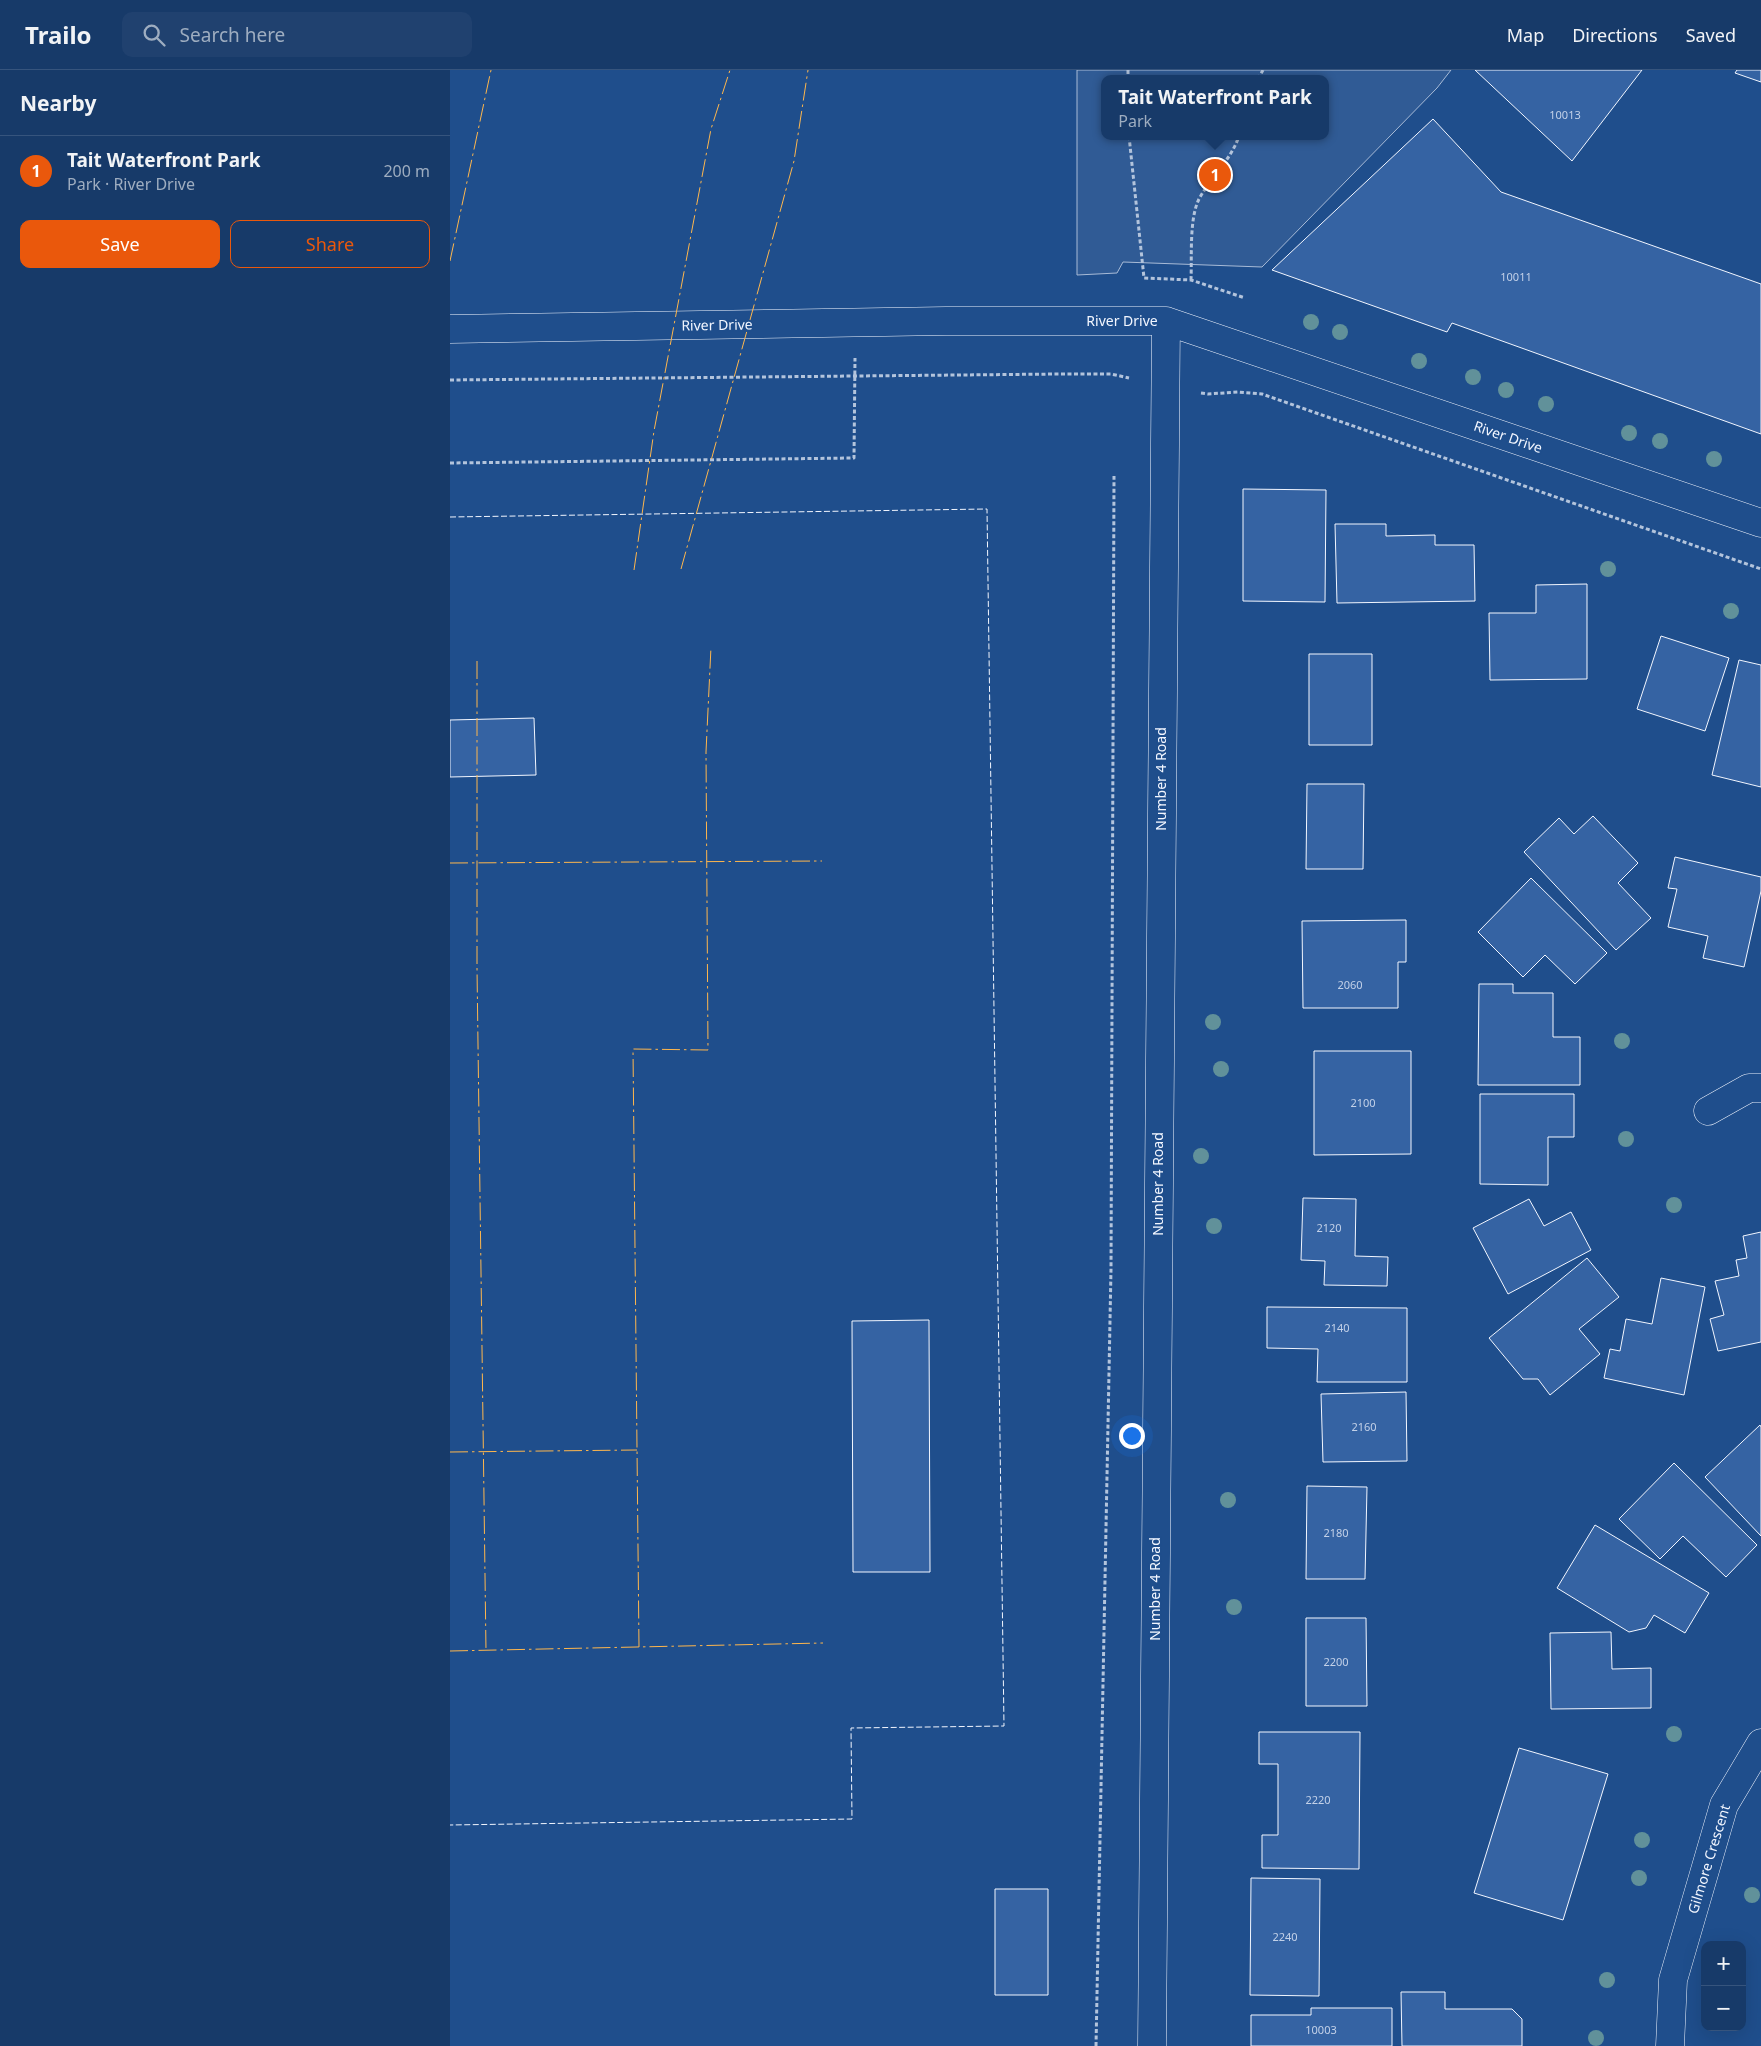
<!DOCTYPE html>
<html lang="en">
<head>
<meta charset="utf-8">
<style>
	:root { --surface:#173a69; --page:#20416f; --text:#f1f3f6; --muted:#9eadc0; --line:#36547d; --accent:#ea580c }
	body { margin:0; font-family:"Noto Sans",sans-serif; background:var(--page); color:var(--text) }
	.controls { position:absolute; right:15px; bottom:15px; display:grid; overflow:hidden; border-radius:10px; box-shadow:0 5px 20px #0002 }
	.controls button { width:45px; height:45px; display:grid; place-items:center; padding:0; border:0; border-bottom:1px solid var(--line); background:var(--surface); color:var(--text); font:25px sans-serif }
	.you { position:absolute; left:681px; top:1365px; width:18px; height:18px; margin:-12px; border:4px solid #fff; border-radius:50%; background:#1a73e8; box-shadow:0 0 0 8px #1a73e833 }
	.badge { display:grid; place-items:center; width:32px; height:32px; border-radius:50%; background:var(--accent); color:#fff; font-size:16px; font-weight:700 }
	.pin { position:absolute; translate:-50% -50%; border:2px solid #fff; box-shadow:0 1px 5px #0006 }
	.popup { position:absolute; left:651px; top:5px; width:228px; height:65px; box-sizing:border-box; display:grid; place-content:center; border-radius:10px; background:var(--surface); filter:drop-shadow(0 1px 4px #0005); font-size:16px; white-space:nowrap; color:var(--muted) }
	.popup b { font-size:19px; color:var(--text) }
	.popup::after { content:''; position:absolute; left:50%; top:100%; margin-left:-10px; border:10px solid transparent; border-top-color:var(--surface) }
	.list { margin:0; padding:0; list-style:none }
	h2 { display:flex; justify-content:space-between; align-items:center; height:65px; margin:0; padding:0 20px; font-size:21px }
	h2 small { font-size:16px; font-weight:400; color:var(--muted) }
	.list li { display:grid; grid-template-columns:32px 1fr auto; gap:15px; align-items:center; box-sizing:border-box; height:70px; padding:0 20px; border-top:1px solid var(--line) }
	.list b { display:block; font-size:19px; white-space:nowrap }
	.list p { margin:0; font-size:16px; white-space:nowrap; color:var(--muted) }
	.list em { font-size:16px; font-style:normal; color:var(--muted) }
	.actions { display:flex; gap:10px; padding:15px 20px }
	.actions a { flex:1; padding:11px 0; border:1px solid var(--accent); border-radius:10px; text-align:center; font-size:18px; color:var(--accent) }
	.actions .main { background:var(--accent); color:#fff }
	.icon { flex:none; width:28px; height:28px; fill:none; stroke:currentColor; stroke-width:2; stroke-linecap:round; stroke-linejoin:round }
	.map { position:relative; flex:none; width:1311px; height:1976px; overflow:hidden }
	header { display:flex; align-items:center; gap:30px; box-sizing:border-box; height:70px; padding:0 25px; background:var(--surface); border-bottom:1px solid var(--line) }
	header strong { font-size:24px }
	nav { display:flex; gap:28px; margin-inline-start:auto; font-size:18px }
	.search { width:350px; height:45px; background:var(--page); display:flex; align-items:center; gap:12px; box-sizing:border-box; padding:0 18px; border-radius:10px; color:var(--muted); font-size:19px }
	main { display:flex }
	aside { flex:1; background:var(--surface) }
	.map>svg:first-child { display:block }
	.built { fill:#305b95; stroke:#a8bbd7; fill-rule:evenodd }
	.building { fill:#3563a3; stroke:#f2f6ff }
	.lines { fill:none; stroke-linecap:round; stroke-linejoin:round }
	.minor-casing { stroke:#f2f6ff; stroke-width:29 }
	.path { stroke:#b3c4dc; stroke-width:3; stroke-dasharray:4 2.5; stroke-linecap:butt }
	.minor { stroke:#1f4e8c; stroke-width:28 }
	.fence { stroke:#f2f6ff; stroke-width:1; stroke-dasharray:6 2.5; stroke-linecap:butt }
	.power { stroke:#ffb74d; stroke-width:1; stroke-dasharray:18 4 2.5 4; stroke-linecap:butt }
	.tree { fill:#61919a }
	.labels { text-anchor:middle; stroke-width:4; stroke-linejoin:round; paint-order:stroke }
	.number-label { font-size:11px; fill:#c3d1e8 }
	.street-label { font-size:14px; fill:#f2f6ff; stroke:#1f4e8c }
</style>
</head>
<body>
<header>
<strong>Trailo</strong>
<div class="search"><svg class="icon" aria-label="search" viewBox="0 0 24 24"><circle cx="10" cy="10" r="6"/><path d="M15 15l6 6"/></svg>Search here</div>
<nav><a>Map</a><a>Directions</a><a>Saved</a></nav>
</header>
<main>
<aside>
<h2>Nearby<small></small></h2>
<ul class="list">
<li><span class="badge">1</span><div><b>Tait Waterfront Park</b><p>Park · River Drive</p></div><em>200 m</em></li>
</ul>
<div class="actions"><a class="main">Save</a><a>Share</a></div>
</aside>
<div class="map">
<svg width="1311" height="1976" viewBox="0 0 1311 1976">
	<rect width="100%" height="100%" fill="#1f4e8c"/>
	<path class="built" d="M 627,0 L 1001,0 L 987,18 L 812,197 L 673,192 L 667,203 L 627,205 ZM 655,9 L 875,9 L 875,66 L 655,66 Z"/>
	<path class="building" d="M 1025,0 L 1192,0 L 1122,91 Z
		M 1287,0 L 1311,0 L 1311,12 L 1285,3 Z
		M 983,49 L 1051,122 L 1311,214 L 1311,364 L 1002,253 L 997,262 L 822,200 Z
		M 793,419 L 876,420 L 875,532 L 793,531 Z
		M 885,454 L 936,454 L 936,466 L 985,465 L 985,475 L 1024,475 L 1025,531 L 887,533 Z
		M 1137,514 L 1137,609 L 1040,610 L 1039,543 L 1086,543 L 1086,515 Z
		M 1211,566 L 1279,588 L 1255,661 L 1187,639 Z
		M 859,584 L 922,584 L 922,675 L 859,675 Z
		M 1289,590 L 1311,595 L 1311,717 L 1262,705 Z
		M 84,648 L 86,705 L 0,707 L 0,650 Z
		M 857,714 L 914,714 L 913,799 L 856,799 Z
		M 1143,746 L 1188,793 L 1168,813 L 1201,848 L 1166,880 L 1074,782 L 1109,748 L 1124,764 Z
		M 1225,787 L 1311,807 L 1311,821 L 1294,897 L 1253,888 L 1258,866 L 1218,857 L 1227,819 L 1218,818 Z
		M 1081,808 L 1157,883 L 1125,914 L 1095,885 L 1073,907 L 1028,862 Z
		M 956,850 L 956,892 L 948,892 L 948,938 L 853,938 L 852,851 Z
		M 1029,914 L 1063,914 L 1063,923 L 1103,923 L 1103,967 L 1130,967 L 1130,1015 L 1028,1015 Z
		M 864,981 L 961,981 L 961,1084 L 864,1085 Z
		M 1030,1024 L 1124,1024 L 1124,1067 L 1098,1067 L 1098,1115 L 1030,1114 Z
		M 853,1128 L 906,1129 L 905,1186 L 938,1187 L 937,1216 L 874,1215 L 875,1191 L 851,1190 Z
		M 1079,1129 L 1094,1156 L 1121,1142 L 1141,1180 L 1058,1224 L 1023,1158 Z
		M 1311,1162 L 1311,1272 L 1268,1281 L 1260,1249 L 1274,1245 L 1265,1211 L 1289,1206 L 1286,1190 L 1297,1188 L 1293,1166 Z
		M 1137,1188 L 1169,1227 L 1129,1259 L 1150,1284 L 1100,1325 L 1088,1309 L 1073,1309 L 1039,1268 Z
		M 1211,1208 L 1255,1217 L 1234,1325 L 1154,1308 L 1160,1279 L 1170,1281 L 1176,1249 L 1202,1254 Z
		M 817,1237 L 957,1238 L 957,1312 L 867,1312 L 868,1279 L 817,1278 Z
		M 479,1250 L 480,1502 L 403,1502 L 402,1251 Z
		M 956,1322 L 957,1391 L 873,1392 L 871,1324 Z
		M 1310,1355 L 1311,1357 L 1311,1466 L 1255,1407 Z
		M 1224,1393 L 1307,1475 L 1276,1507 L 1233,1466 L 1210,1489 L 1169,1449 Z
		M 857,1416 L 917,1417 L 915,1509 L 856,1509 Z
		M 1145,1455 L 1259,1523 L 1235,1563 L 1204,1545 L 1196,1558 L 1179,1562 L 1107,1518 Z
		M 856,1548 L 916,1548 L 917,1636 L 856,1636 Z
		M 1161,1562 L 1162,1599 L 1201,1598 L 1201,1638 L 1101,1639 L 1100,1563 Z
		M 809,1662 L 910,1662 L 909,1799 L 812,1798 L 812,1765 L 828,1765 L 828,1694 L 809,1694 Z
		M 1069,1678 L 1158,1704 L 1113,1850 L 1024,1823 Z
		M 801,1808 L 870,1809 L 869,1926 L 800,1925 Z
		M 545,1819 L 598,1819 L 598,1925 L 545,1925 Z
		M 951,1922 L 995,1922 L 995,1939 L 1062,1939 L 1072,1949 L 1072,1976 L 952,1976 Z
		M 861,1938 L 942,1938 L 942,1976 L 801,1976 L 801,1945 L 861,1945 Z"/>
	<g class="lines">
		<defs>
			<path id="minor" d="M 0,259 L 496,251 L 716,251 L 1311,453
				M 1258,1041 L 1299,1018 L 1311,1018
				M 702,1976 L 716,251
				M 1220,1976 L 1223,1910 L 1274,1735 L 1311,1673"/>
		</defs>
		<use href="#minor" class="minor-casing"/>
		<path class="path" d="M 678,0 L 678,9
			M 808,9 L 813,0
			M 679,66 L 694,208 L 741,210 L 795,228
			M 741,210 C 742,187 739,149 749,129 C 761,107 781,90 789,66
			M 0,310 L 610,304 L 661,304 L 679,308
			M 751,323 L 758,324 L 788,322 L 812,324 L 1311,499
			M 0,393 L 404,388 L 405,288
			M 646,1976 L 661,1199 L 664,406"/>
		<use href="#minor" class="minor"/>
		<path class="fence" d="M 0,447 L 537,439 L 554,1656 L 401,1658 L 402,1749 L 0,1755"/>
		<path class="power" d="M 0,191 L 41,0
			M 231,499 L 344,91 L 358,0
			M 184,500 L 204,361 L 261,59 L 280,0
			M 27,591 L 27,898 L 36,1581
			M 0,793 L 372,791
			M 0,1382 L 187,1380
			M 189,1577 L 183,979 L 258,980 L 256,682 L 261,577
			M 0,1581 L 373,1573"/>
	</g>
	<g class="tree">
		<circle cx="861" cy="252" r="8"/>
		<circle cx="890" cy="262" r="8"/>
		<circle cx="969" cy="291" r="8"/>
		<circle cx="1023" cy="307" r="8"/>
		<circle cx="1056" cy="320" r="8"/>
		<circle cx="1096" cy="334" r="8"/>
		<circle cx="1179" cy="363" r="8"/>
		<circle cx="1210" cy="371" r="8"/>
		<circle cx="1264" cy="389" r="8"/>
		<circle cx="1158" cy="499" r="8"/>
		<circle cx="1281" cy="541" r="8"/>
		<circle cx="763" cy="952" r="8"/>
		<circle cx="1172" cy="971" r="8"/>
		<circle cx="771" cy="999" r="8"/>
		<circle cx="1176" cy="1069" r="8"/>
		<circle cx="751" cy="1086" r="8"/>
		<circle cx="1224" cy="1135" r="8"/>
		<circle cx="764" cy="1156" r="8"/>
		<circle cx="778" cy="1430" r="8"/>
		<circle cx="784" cy="1537" r="8"/>
		<circle cx="1224" cy="1664" r="8"/>
		<circle cx="1192" cy="1770" r="8"/>
		<circle cx="1189" cy="1808" r="8"/>
		<circle cx="1302" cy="1825" r="8"/>
		<circle cx="1157" cy="1910" r="8"/>
		<circle cx="1146" cy="1968" r="8"/>
	</g>
	<g class="labels">
		<g class="number-label">
			<text x="1115" y="49">10013</text>
			<text x="1066" y="211">10011</text>
			<text x="900" y="919">2060</text>
			<text x="913" y="1037">2100</text>
			<text x="879" y="1162">2120</text>
			<text x="887" y="1262">2140</text>
			<text x="914" y="1361">2160</text>
			<text x="886" y="1467">2180</text>
			<text x="886" y="1596">2200</text>
			<text x="868" y="1734">2220</text>
			<text x="835" y="1871">2240</text>
			<text x="871" y="1964">10003</text>
		</g>
		<g class="street-label">
			<text x="672" y="256">River Drive</text>
			<text transform="translate(267 255) rotate(-1)" y="5">River Drive</text>
			<text transform="translate(1058 367) rotate(19)" y="5">River Drive</text>
			<text transform="translate(711 709) rotate(-90)" y="5">Number 4 Road</text>
			<text transform="translate(708 1114) rotate(-90)" y="5">Number 4 Road</text>
			<text transform="translate(705 1519) rotate(-90)" y="5">Number 4 Road</text>
			<text transform="translate(1259 1789) rotate(-73)" y="5">Gilmore Crescent</text>
		</g>
	</g>
</svg>
<div class="controls">
<button>+</button>
<button>−</button>
</div>
<div class="you"></div>
<div class="pin badge" style="left:765px;top:105px">1</div>
<div class="popup"><b>Tait Waterfront Park</b>Park</div>
</div>
</main>
</body>
</html>
